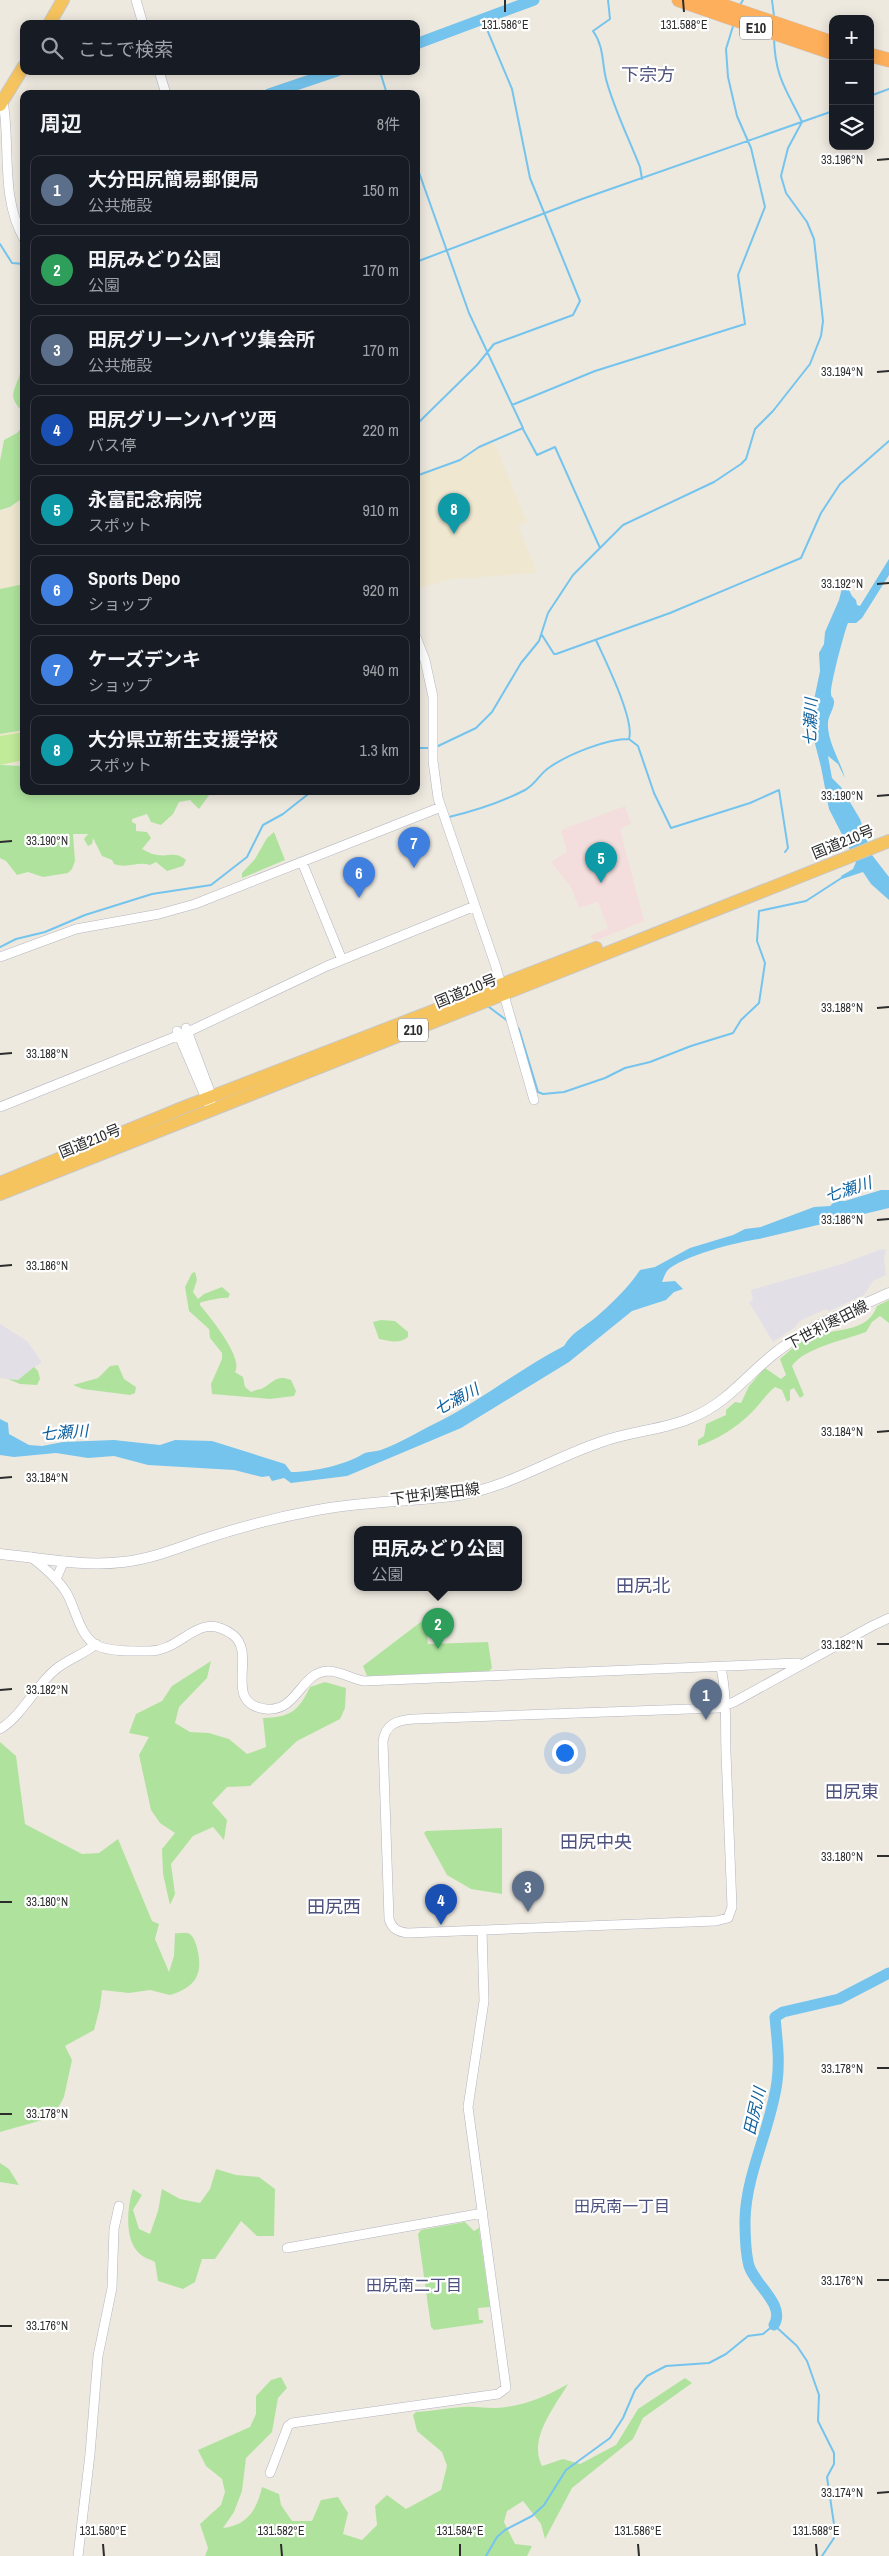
<!DOCTYPE html>
<html lang="ja">
<head>
<meta charset="utf-8">
<style>
	:root { --surface:#171b24; --page:#20242c; --text:#f1f3f6; --muted:#9ea1a6; --line:#363941; --accent:#2563eb }
	body { margin:0; font-family:"Archivo Narrow","Noto Sans JP",sans-serif; background:var(--page); color:var(--text) }
	.controls { position:absolute; right:15px; top:15px; display:grid; overflow:hidden; border-radius:10px; box-shadow:0 2px 12px #0003 }
	.controls button { width:45px; height:45px; display:grid; place-items:center; padding:0; border:0; border-bottom:1px solid var(--line); background:var(--surface); color:var(--text); font:25px sans-serif }
	.you { position:absolute; left:564px; top:1752px; width:18px; height:18px; margin:-12px; border:4px solid #fff; border-radius:50%; background:#1a73e8; box-shadow:0 0 0 8px #1a73e833 }
	.badge { display:grid; place-items:center; width:32px; height:32px; border-radius:50%; background:var(--accent); color:#fff; font-size:16px; font-weight:700 }
	.pin { position:absolute; translate:-50% -41px; filter:drop-shadow(0 1px 2px #0008) }
	.pin::after { content:''; position:absolute; top:26px; width:18px; height:15px; background:inherit; clip-path:polygon(0 0,100% 0,50% 100%) }
	.popup { position:absolute; left:354px; top:1526px; width:168px; height:65px; box-sizing:border-box; display:grid; place-content:center; border-radius:10px; background:var(--surface); filter:drop-shadow(0 1px 4px #0005); font-size:16px; white-space:nowrap; color:var(--muted) }
	.popup b { font-size:19px; color:var(--text) }
	.popup::after { content:''; position:absolute; left:50%; top:100%; margin-left:-10px; border:10px solid transparent; border-top-color:var(--surface) }
	.list { margin:0; padding:0; list-style:none }
	h2 { display:flex; justify-content:space-between; align-items:center; height:65px; margin:0; padding:0 20px; font-size:21px }
	h2 small { font-size:16px; font-weight:400; color:var(--muted) }
	.list li { display:grid; grid-template-columns:32px 1fr auto; gap:15px; align-items:center; box-sizing:border-box; height:70px; margin:0 10px 10px; padding:0 10px; border:1px solid var(--line); border-radius:10px }
	.list b { display:block; font-size:19px; white-space:nowrap }
	.list p { margin:0; font-size:16px; white-space:nowrap; color:var(--muted) }
	.list em { font-size:16px; font-style:normal; color:var(--muted) }
	.icon { flex:none; width:28px; height:28px; fill:none; stroke:currentColor; stroke-width:2; stroke-linecap:round; stroke-linejoin:round }
	.map { position:relative; flex:none; width:889px; height:2556px; overflow:hidden }
	.search { position:absolute; background:var(--surface); box-shadow:0 2px 12px #0003; left:20px; top:20px; width:400px; height:55px; display:flex; align-items:center; gap:12px; box-sizing:border-box; padding:0 18px; border-radius:10px; color:var(--muted); font-size:19px }
	.panel { position:absolute; background:var(--surface); box-shadow:0 2px 12px #0003; left:20px; top:90px; width:400px; height:705px; border-radius:10px }
	.map>svg:first-child { display:block }
	.industrial { fill:#e2dfe7 }
	.education { fill:#efe7cf }
	.medical { fill:#f4dedd }
	.green { fill:#afe39d }
	.pitch { fill:#c1ea99 }
	.water { fill:#74c4ee }
	.lines { fill:none; stroke-linecap:round; stroke-linejoin:round }
	.stream { stroke:#74c4ee; stroke-width:2 }
	.river { stroke:#74c4ee; stroke-width:11 }
	.tertiary-casing { stroke:#b3b4c0; stroke-width:10 }
	.secondary-casing { stroke:#b3b4c0; stroke-width:11 }
	.trunk-casing { stroke:#c8c8c8; stroke-width:14 }
	.motorway-casing { stroke:#c8c8c8; stroke-width:15 }
	.tertiary { stroke:#fff; stroke-width:9 }
	.secondary { stroke:#fff; stroke-width:10 }
	.trunk { stroke:#f6c45e; stroke-width:12 }
	.motorway { stroke:#fdaf5b; stroke-width:14 }
	.ticks { fill:none; stroke:#2d2d2d; stroke-width:2 }
	.labels { text-anchor:middle; stroke-width:4.5; stroke-linejoin:round; paint-order:stroke }
	.shield { fill:#fff; stroke:#6c6c6c; stroke-width:1 }
	.shield-label { font-size:14px; font-weight:bold; fill:#2d2d2d }
	.street-label { font-size:15px; fill:#2d2d2d; stroke:#fff }
	.water-label { font-size:16px; font-style:italic; fill:#0f619e; stroke:#fff }
	.neighbourhood-label { font-size:16px; fill:#4d517e; stroke:#fff }
	.quarter-label { font-size:18px; fill:#4d517e; stroke:#fff }
	.ticks-label { font-size:12px; text-anchor:middle; fill:#2d2d2d; stroke:#fff; stroke-width:4.5; stroke-linejoin:round; paint-order:stroke }
</style>
</head>
<body>
<div class="map">
<svg width="889" height="2556" viewBox="0 0 889 2556">
	<rect width="100%" height="100%" fill="#eee9df"/>
	<path class="industrial" d="M 882,1249 L 886,1250 L 884,1259 L 886,1275 L 873,1281 L 864,1295 L 829,1311 L 826,1309 L 800,1321 L 794,1328 L 773,1342 L 749,1302 L 753,1300 L 751,1290 L 842,1264 Z
		M 0,1324 L 27,1341 L 42,1362 L 18,1380 L 0,1378 Z"/>
	<path class="education" d="M 494,442 L 527,522 L 518,525 L 537,573 L 451,579 L 416,589 L 416,477 L 461,461 L 477,449 Z
		M 24,496 L 24,765 L 0,763 L 0,511 L 11,508 Z"/>
	<path class="medical" d="M 625,806 L 631,824 L 620,829 L 644,921 L 595,941 L 590,936 L 608,928 L 598,902 L 579,908 L 571,887 L 551,862 L 567,852 L 561,830 Z"/>
	<path class="green" d="M 22,357 L 24,357 L 24,413 C 9,398 12,395 19,377 C 21,372 20,364 22,357 Z
		M 24,425 L 24,497 L 10,507 L 0,510 L 0,461 L 4,440 L 17,433 Z
		M 24,584 L 24,720 L 19,721 L 24,721 L 24,730 L 0,734 L 0,589 Z
		M 0,765 L 24,766 L 24,791 L 190,791 L 200,793 L 212,791 L 199,809 L 190,800 L 179,802 L 173,814 L 161,825 L 151,822 L 147,814 L 132,819 L 132,822 L 136,824 L 136,831 L 147,832 L 151,838 L 142,849 C 146,851 153,855 158,855 C 169,857 175,851 186,860 L 183,866 L 167,871 L 156,862 L 150,865 C 138,861 127,869 114,864 L 112,860 L 102,856 L 93,838 L 92,844 L 88,846 L 84,839 L 88,834 L 73,834 L 75,861 L 72,869 L 68,873 L 43,877 L 28,872 L 17,875 L 6,861 L 0,858 Z
		M 274,832 L 285,860 L 242,878 L 242,873 L 255,859 L 267,838 Z
		M 195,1272 L 197,1280 L 193,1292 L 198,1299 L 204,1294 L 222,1287 L 230,1294 L 228,1298 C 225,1297 204,1301 200,1303 L 200,1305 C 209,1316 244,1358 235,1372 L 243,1377 L 245,1387 L 251,1392 C 254,1390 259,1390 263,1388 C 273,1382 277,1374 291,1380 L 296,1391 L 294,1396 L 270,1399 L 212,1394 L 211,1384 L 222,1359 L 222,1353 L 210,1338 L 209,1329 L 189,1311 L 185,1287 L 192,1273 Z
		M 889,1300 L 889,1323 L 880,1316 L 872,1322 L 866,1332 C 845,1340 804,1348 792,1366 L 804,1395 L 800,1398 L 794,1388 L 790,1390 L 790,1400 L 787,1402 L 782,1390 L 775,1387 C 765,1395 760,1405 751,1413 C 736,1428 718,1439 698,1446 L 698,1440 L 704,1436 L 706,1424 L 726,1415 L 726,1410 L 735,1402 L 741,1403 L 749,1386 L 765,1368 L 781,1379 L 786,1375 L 780,1359 C 789,1351 799,1342 811,1337 C 836,1327 867,1334 877,1306 Z
		M 381,1320 L 395,1321 L 408,1332 L 408,1337 C 400,1344 389,1341 379,1339 L 373,1322 Z
		M 118,1365 L 124,1379 L 136,1387 L 135,1393 L 130,1395 L 83,1389 L 73,1385 L 98,1378 L 110,1366 Z
		M 34,1367 L 38,1371 L 40,1379 L 37,1385 L 20,1384 L 8,1379 L 18,1380 Z
		M 426,1620 L 428,1644 L 488,1642 L 492,1668 L 489,1671 L 367,1676 L 363,1666 L 422,1621 Z
		M 211,1661 L 207,1678 L 179,1707 L 175,1723 L 190,1732 L 209,1733 L 229,1739 L 247,1754 L 266,1747 L 263,1718 C 290,1717 298,1712 310,1687 L 325,1682 L 346,1688 L 345,1708 L 340,1719 L 297,1741 L 250,1786 L 227,1787 L 212,1803 L 227,1820 L 224,1840 L 213,1827 L 193,1836 L 171,1864 L 175,1894 L 170,1905 L 163,1874 L 162,1849 L 175,1833 L 160,1823 L 151,1810 L 139,1755 L 149,1737 L 129,1733 L 136,1714 L 162,1701 L 172,1686 Z
		M 0,1742 L 16,1756 L 25,1824 L 82,1854 L 99,1853 L 118,1839 L 152,1921 L 159,1924 L 155,1939 L 169,1972 L 174,1956 L 175,1933 C 180,1934 187,1932 190,1934 C 195,1938 197,1947 198,1952 C 203,1977 193,1988 170,1995 L 150,1990 L 129,1993 L 102,1990 L 100,2007 L 94,2030 L 65,2046 L 72,2060 L 64,2097 L 53,2117 L 0,2132 Z
		M 502,1828 L 502,1894 L 471,1889 L 447,1875 L 424,1833 L 426,1831 Z
		M 0,2163 L 9,2169 L 19,2185 L 0,2182 Z
		M 216,2169 L 236,2175 L 259,2177 L 275,2189 L 274,2236 L 257,2236 L 241,2221 L 215,2259 L 202,2259 L 195,2282 L 183,2289 L 158,2281 L 155,2262 C 150,2259 144,2258 140,2254 C 124,2241 127,2207 133,2189 L 142,2195 L 133,2210 L 139,2229 L 150,2234 L 158,2211 L 162,2189 L 180,2199 L 200,2203 L 210,2189 Z
		M 465,2222 L 474,2231 L 479,2228 L 490,2307 L 478,2308 L 479,2320 L 483,2320 L 483,2323 L 434,2330 L 431,2327 L 418,2234 L 421,2230 Z
		M 281,2377 L 287,2388 L 278,2398 L 272,2432 L 246,2458 L 242,2491 L 234,2512 L 223,2528 C 248,2525 257,2509 262,2487 L 279,2494 L 281,2505 L 292,2521 L 312,2521 L 321,2500 L 338,2497 L 348,2513 L 343,2534 L 362,2540 L 377,2525 L 375,2506 L 387,2495 L 406,2509 L 441,2490 L 447,2466 L 442,2452 L 417,2431 L 413,2415 L 416,2412 C 432,2411 448,2408 463,2407 C 474,2406 484,2408 495,2408 C 522,2407 545,2397 568,2384 C 554,2408 528,2439 542,2466 L 563,2459 L 580,2464 L 616,2445 L 638,2409 L 685,2378 L 692,2383 L 643,2418 L 633,2439 L 572,2488 L 545,2539 L 541,2524 L 523,2501 L 507,2511 L 504,2522 L 515,2544 L 532,2546 L 527,2556 L 205,2556 L 208,2548 L 200,2524 L 221,2505 L 225,2492 L 222,2479 L 206,2466 L 198,2450 L 250,2427 L 256,2414 L 256,2396 L 271,2380 Z"/>
	<path class="pitch" d="M 24,732 L 24,760 L 0,765 L 0,736 Z"/>
	<path class="water" d="M 889,559 L 889,575 L 862,618 L 856,623 L 848,623 C 845,629 830,686 831,693 C 831,698 833,696 834,701 C 835,707 828,716 828,723 C 827,741 840,760 845,778 L 838,764 L 828,756 L 832,778 L 841,787 L 860,819 L 872,855 L 889,877 L 889,900 L 871,884 L 863,872 L 842,879 L 841,876 L 853,869 L 856,862 L 829,809 L 821,767 L 813,736 L 817,709 L 814,700 L 820,671 L 819,653 L 824,644 L 825,632 L 839,600 L 844,580 L 852,596 L 856,600 L 857,605 L 860,606 Z
		M 881,1190 L 889,1190 L 889,1208 L 759,1239 C 740,1241 679,1257 667,1271 C 665,1274 663,1279 662,1282 L 675,1281 L 683,1289 L 674,1292 L 666,1300 L 632,1311 L 569,1362 L 461,1428 L 347,1476 L 291,1483 L 284,1478 L 272,1481 L 269,1476 L 262,1477 L 234,1470 L 148,1465 L 114,1456 L 88,1458 L 56,1453 L 14,1457 L 0,1455 L 0,1419 L 8,1423 L 9,1434 L 29,1445 L 42,1446 L 63,1442 L 114,1440 L 160,1445 L 175,1440 L 212,1441 L 285,1464 L 291,1472 C 313,1472 345,1465 363,1454 C 368,1451 376,1452 381,1450 C 401,1443 421,1430 440,1421 C 483,1399 521,1368 564,1346 C 571,1333 584,1327 595,1318 C 611,1304 628,1288 640,1270 L 655,1267 L 690,1248 L 733,1235 L 745,1229 L 761,1227 L 814,1207 L 830,1206 L 835,1201 L 845,1201 Z"/>
	<g class="lines">
		<path class="stream" d="M 608,0 L 610,19 L 593,31 C 604,46 602,63 606,79 C 614,109 629,139 640,167 L 642,179
			M 772,0 L 774,16
			M 740,5 L 743,0
			M 381,75 L 387,94
			M 870,96 L 889,89
			M 416,164 L 469,313 L 523,428 L 479,447 L 460,460 L 416,476
			M 0,244 L 12,263 L 24,264
			M 416,262 L 582,199 L 833,111
			M 512,405 L 595,371 L 745,324 L 738,275 L 765,207 L 751,148 L 737,116 L 728,77 L 726,49 L 734,23
			M 416,425 L 477,365 L 494,344 L 573,315 L 580,301 L 530,178 L 512,89 L 483,20
			M 523,429 L 537,455 L 555,447 L 600,548
			M 542,635 L 554,654 L 556,654 L 670,613 L 801,558 L 821,513 L 840,484 L 889,441
			M 596,640 C 605,660 635,720 629,739
			M 436,747 L 476,728 L 492,712 L 521,663 L 539,641 L 548,613 L 573,575 L 623,525 L 714,482 L 741,464 L 746,459 L 755,429 L 773,411 L 810,364 L 821,336 L 823,321 L 814,239 L 807,222 L 786,193 L 781,176 L 788,148 L 802,122 C 786,89 775,77 774,38
			M 416,748 L 429,748
			M 449,817 C 474,811 502,802 525,790 C 536,784 540,773 550,767 C 569,754 606,739 629,739 L 638,746 L 654,793 L 671,828 L 750,803 L 779,790 L 788,848 L 785,852
			M 0,947 L 16,939 L 45,932 L 85,915 L 152,894 L 211,885 L 247,857 L 263,825 L 283,814 L 312,791
			M 489,1007 L 509,1022
			M 517,1027 L 519,1029 L 538,1092 L 543,1094 L 564,1092 L 605,1078 L 625,1068 L 650,1062 L 691,1046 L 733,1033 L 741,1020 L 759,1003 L 765,963 L 757,941 L 759,911 L 806,901 L 843,877
			M 486,2556 L 497,2537 L 505,2530 L 532,2516 L 544,2505 L 566,2470 L 610,2438 L 623,2418 L 635,2390 L 647,2376 L 666,2366 L 709,2363 L 726,2354 L 748,2336 L 763,2334 L 774,2325 L 797,2346 L 807,2361 L 819,2395 L 818,2421 L 834,2453 L 834,2464 L 827,2477 L 834,2524 L 834,2538 L 822,2556"/>
		<path class="river" d="M 416,44 L 534,0
			M 269,94 L 337,71
			M 774,2325 C 786,2305 755,2285 749,2266 C 745,2251 745,2235 745,2220 C 746,2173 771,2128 777,2082 C 780,2060 777,2040 775,2017 L 783,2012 L 839,1999 L 889,1973"/>
		<defs>
			<path id="tertiary" d="M 136,0 L 143,24
				M 159,71 L 166,94
				M 3,101 C 11,147 0,197 24,239
				M 416,637 L 425,660 L 433,697 L 433,761 L 438,798 L 496,967 L 534,1100
				M 302,862 L 342,960
				M 0,957 L 76,929 L 159,914 L 195,904 L 441,807
				M 186,1028 L 209,1089 L 211,1102
				M 177,1031 L 208,1103
				M 0,1107 L 192,1030 L 327,966 L 475,906
				M 31,1557 C 44,1567 57,1578 66,1592 C 76,1608 79,1637 98,1646 C 112,1652 133,1651 147,1651 C 183,1653 197,1608 233,1635 C 258,1654 221,1704 266,1709 C 298,1712 300,1672 328,1671 C 340,1671 352,1679 364,1681 L 798,1663
				M 56,1579 L 64,1561
				M 721,1668 C 727,1695 725,1725 726,1753 C 728,1804 730,1856 732,1907 L 728,1918 L 716,1921 L 408,1933 C 398,1932 392,1929 389,1919 L 383,1742 C 385,1724 397,1720 414,1719 L 718,1708 L 734,1702 L 872,1626 L 889,1618
				M 0,1729 C 23,1715 35,1686 56,1669 C 68,1659 83,1655 96,1644
				M 287,2248 L 483,2213
				M 270,2473 L 288,2426 L 292,2423 L 498,2394 L 506,2388 L 468,2107 L 484,2001 L 482,1930
				M 78,2556 L 90,2454 L 98,2356 L 112,2288 L 114,2229 L 119,2206"/>
			<path id="secondary" d="M 0,1554 C 41,1558 83,1567 123,1562 C 150,1559 176,1549 201,1540 C 237,1528 274,1518 312,1511 C 360,1501 410,1502 459,1495 C 509,1487 553,1458 601,1442 C 631,1431 665,1430 693,1417 C 729,1402 749,1372 779,1350 C 811,1325 852,1310 889,1293"/>
			<path id="trunk" d="M 49,24 L 63,0
				M 0,105 L 24,66
				M 0,1183 L 182,1108 L 596,948
				M 0,1194 L 889,841"/>
			<path id="motorway" d="M 679,0 L 833,53
				M 706,0 L 833,43
				M 870,55 L 889,60"/>
		</defs>
		<use href="#tertiary" class="tertiary-casing"/>
		<use href="#secondary" class="secondary-casing"/>
		<use href="#trunk" class="trunk-casing"/>
		<use href="#motorway" class="motorway-casing"/>
		<use href="#tertiary" class="tertiary"/>
		<use href="#secondary" class="secondary"/>
		<use href="#trunk" class="trunk"/>
		<use href="#motorway" class="motorway"/>
	</g>
	<path class="ticks" d="M 505,0 L 505,12M 683,0 L 684,12M 877,160 L 889,159M 877,372 L 889,371M 877,584 L 889,583M 877,796 L 889,795M 0,842 L 12,841M 877,1008 L 889,1007M 0,1054 L 12,1053M 877,1220 L 889,1219M 0,1266 L 12,1265M 877,1432 L 889,1431M 0,1478 L 12,1477M 877,1644 L 889,1644M 0,1690 L 12,1689M 877,1856 L 889,1856M 0,1902 L 12,1902M 877,2068 L 889,2068M 0,2114 L 12,2114M 877,2280 L 889,2280M 0,2326 L 12,2326M 877,2493 L 889,2492M 103,2544 L 104,2556M 281,2544 L 282,2556M 460,2544 L 460,2556M 638,2544 L 639,2556M 816,2544 L 817,2556"/>
	<g class="labels">
		<g class="shield">
			<rect x="740" y="16.5" width="32" height="23" rx="4"/>
			<rect x="398" y="1018.5" width="30" height="23" rx="4"/>
		</g>
		<g class="shield-label">
			<text x="756" y="33">E10</text>
			<text x="413" y="1035">210</text>
		</g>
		<g class="street-label">
			<text transform="translate(843 842) rotate(-22)" y="5">国道210号</text>
			<text transform="translate(466 991) rotate(-22)" y="5">国道210号</text>
			<text transform="translate(90 1141) rotate(-22)" y="5">国道210号</text>
			<text transform="translate(827 1325) rotate(-27)" y="5">下世利寒田線</text>
			<text transform="translate(435 1494) rotate(-7)" y="5">下世利寒田線</text>
		</g>
		<g class="water-label">
			<text transform="translate(810 722) rotate(-88)" y="6">七瀬川</text>
			<text transform="translate(848 1189) rotate(-18)" y="6">七瀬川</text>
			<text transform="translate(456 1399) rotate(-28)" y="6">七瀬川</text>
			<text transform="translate(64 1432) rotate(-4)" y="6">七瀬川</text>
			<text transform="translate(754 2111) rotate(-77)" y="6">田尻川</text>
		</g>
		<g class="neighbourhood-label">
			<text x="622" y="2212">田尻南一丁目</text>
			<text x="414" y="2291">田尻南二丁目</text>
		</g>
		<g class="quarter-label">
			<text x="648" y="81">下宗方</text>
			<text x="643" y="1592">田尻北</text>
			<text x="852" y="1798">田尻東</text>
			<text x="596" y="1848">田尻中央</text>
			<text x="334" y="1913">田尻西</text>
		</g>
	</g>
	<g class="ticks-label">
		<text x="505" y="29">131.586°E</text>
		<text x="684" y="29">131.588°E</text>
		<text x="842" y="164">33.196°N</text>
		<text x="842" y="376">33.194°N</text>
		<text x="842" y="588">33.192°N</text>
		<text x="842" y="800">33.190°N</text>
		<text x="47" y="845">33.190°N</text>
		<text x="842" y="1012">33.188°N</text>
		<text x="47" y="1058">33.188°N</text>
		<text x="842" y="1224">33.186°N</text>
		<text x="47" y="1270">33.186°N</text>
		<text x="842" y="1436">33.184°N</text>
		<text x="47" y="1482">33.184°N</text>
		<text x="842" y="1649">33.182°N</text>
		<text x="47" y="1694">33.182°N</text>
		<text x="842" y="1861">33.180°N</text>
		<text x="47" y="1906">33.180°N</text>
		<text x="842" y="2073">33.178°N</text>
		<text x="47" y="2118">33.178°N</text>
		<text x="842" y="2285">33.176°N</text>
		<text x="47" y="2330">33.176°N</text>
		<text x="842" y="2497">33.174°N</text>
		<text x="103" y="2535">131.580°E</text>
		<text x="281" y="2535">131.582°E</text>
		<text x="460" y="2535">131.584°E</text>
		<text x="638" y="2535">131.586°E</text>
		<text x="816" y="2535">131.588°E</text>
	</g>
</svg>
<div class="controls">
<button>+</button>
<button>−</button>
<button><svg class="icon" aria-label="layers" viewBox="0 0 24 24"><path d="M12 4l9 5-9 5-9-5zM3 14l9 5 9-5"/></svg></button>
</div>
<div class="you"></div>
<div class="pin badge" style="left:706px;top:1720px;background:#5c6f8a">1</div>
<div class="pin badge" style="left:438px;top:1649px;background:#2e9e5b">2</div>
<div class="popup"><b>田尻みどり公園</b>公園</div>
<div class="pin badge" style="left:528px;top:1912px;background:#5c6f8a">3</div>
<div class="pin badge" style="left:441px;top:1925px;background:#1a4fb4">4</div>
<div class="pin badge" style="left:601px;top:883px;background:#0f9aa8">5</div>
<div class="pin badge" style="left:359px;top:898px;background:#3f7fe0">6</div>
<div class="pin badge" style="left:414px;top:868px;background:#3f7fe0">7</div>
<div class="pin badge" style="left:454px;top:534px;background:#0f9aa8">8</div>
<div class="search"><svg class="icon" aria-label="search" viewBox="0 0 24 24"><circle cx="10" cy="10" r="6"/><path d="M15 15l6 6"/></svg>ここで検索</div>
<section class="panel">
<h2>周辺<small>8件</small></h2>
<ul class="list">
<li><span class="badge" style="background:#5c6f8a">1</span><div><b>大分田尻簡易郵便局</b><p>公共施設</p></div><em>150 m</em></li>
<li><span class="badge" style="background:#2e9e5b">2</span><div><b>田尻みどり公園</b><p>公園</p></div><em>170 m</em></li>
<li><span class="badge" style="background:#5c6f8a">3</span><div><b>田尻グリーンハイツ集会所</b><p>公共施設</p></div><em>170 m</em></li>
<li><span class="badge" style="background:#1a4fb4">4</span><div><b>田尻グリーンハイツ西</b><p>バス停</p></div><em>220 m</em></li>
<li><span class="badge" style="background:#0f9aa8">5</span><div><b>永富記念病院</b><p>スポット</p></div><em>910 m</em></li>
<li><span class="badge" style="background:#3f7fe0">6</span><div><b>Sports Depo</b><p>ショップ</p></div><em>920 m</em></li>
<li><span class="badge" style="background:#3f7fe0">7</span><div><b>ケーズデンキ</b><p>ショップ</p></div><em>940 m</em></li>
<li><span class="badge" style="background:#0f9aa8">8</span><div><b>大分県立新生支援学校</b><p>スポット</p></div><em>1.3 km</em></li>
</ul>
</section>
</div>
</body>
</html>
